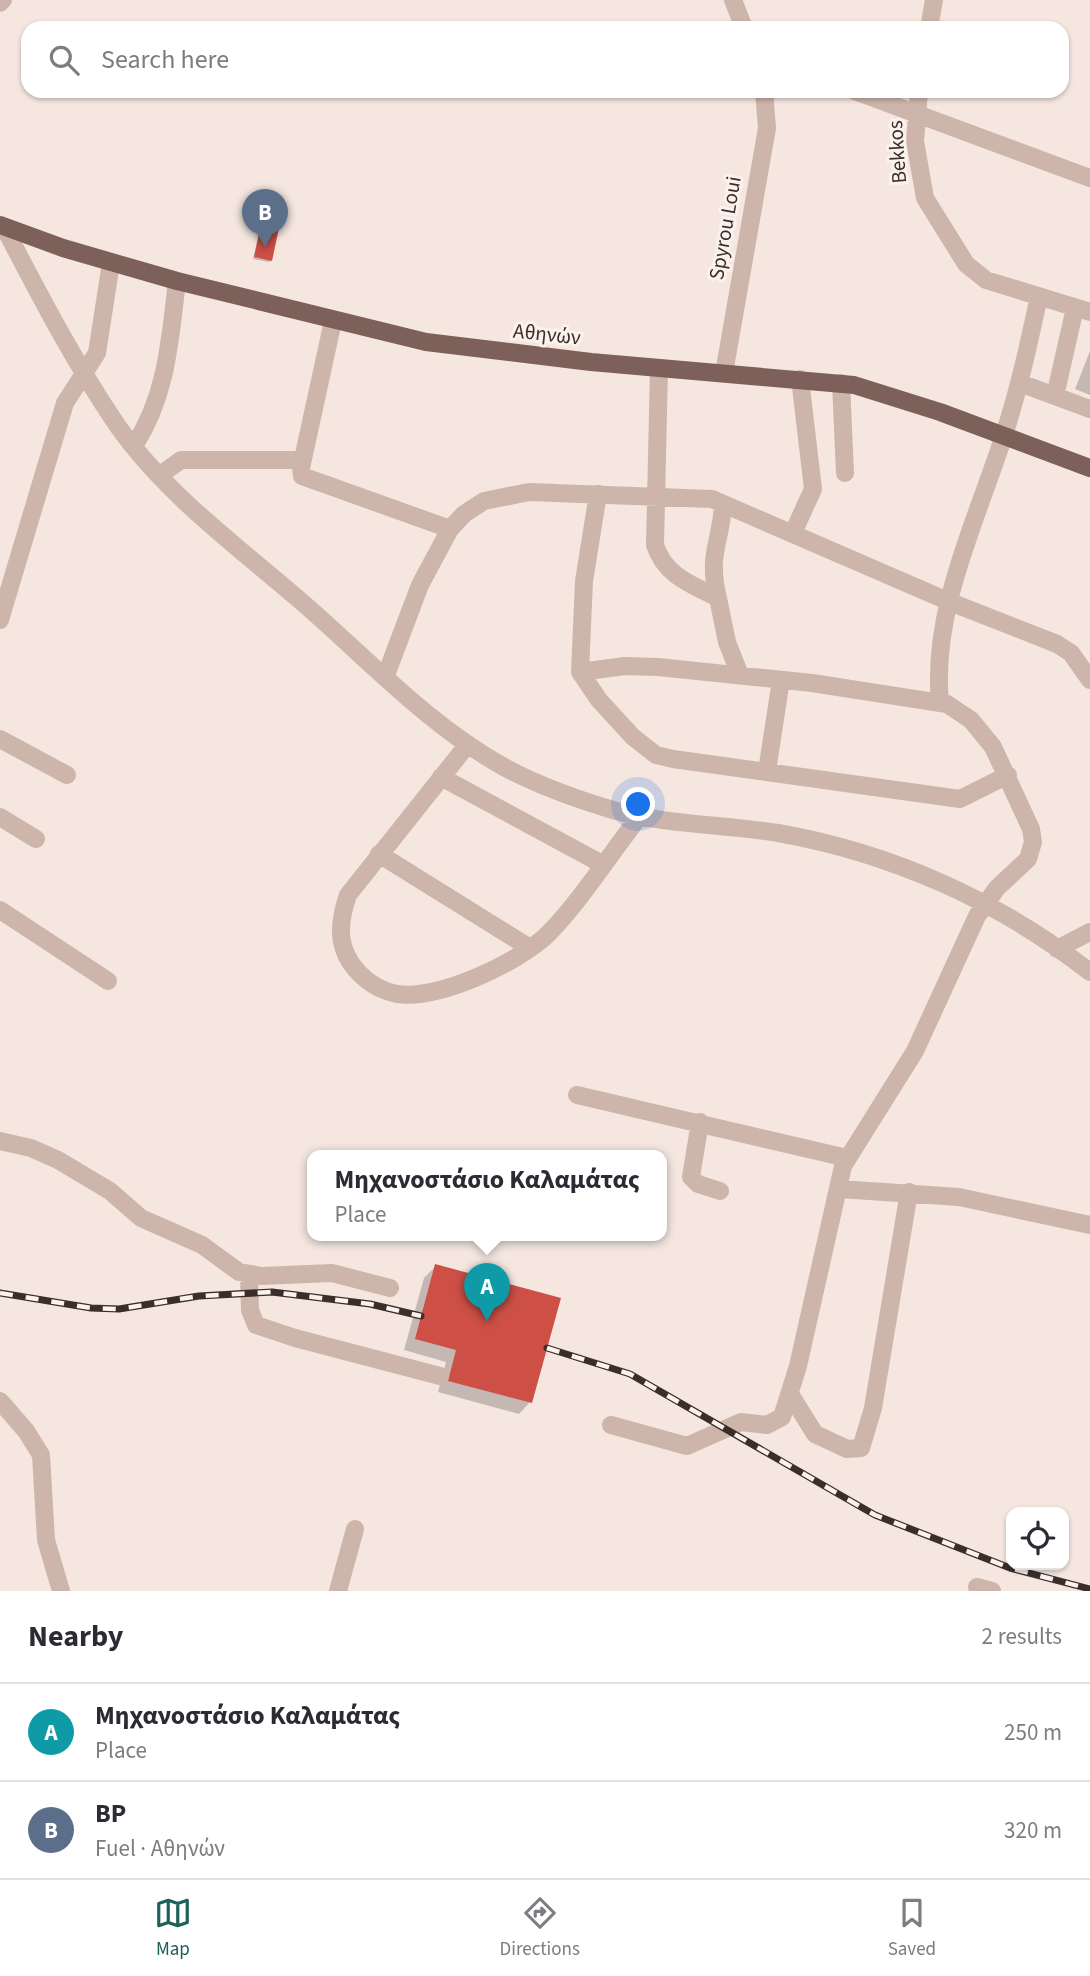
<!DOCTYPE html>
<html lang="en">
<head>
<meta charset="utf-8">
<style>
	:root { --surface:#fff; --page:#f7f7f7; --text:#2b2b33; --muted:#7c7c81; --line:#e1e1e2; --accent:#1d6059 }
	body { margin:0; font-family:"Source Sans 3",sans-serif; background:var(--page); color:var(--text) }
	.controls { position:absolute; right:21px; bottom:21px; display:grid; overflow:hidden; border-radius:14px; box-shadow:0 2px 5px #0004 }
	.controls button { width:63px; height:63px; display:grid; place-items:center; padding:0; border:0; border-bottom:2px solid var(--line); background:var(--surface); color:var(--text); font:35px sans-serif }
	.you { position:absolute; left:639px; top:805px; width:24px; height:24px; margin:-18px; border:5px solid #fff; border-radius:50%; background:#1a73e8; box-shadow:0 0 0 10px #1a73e833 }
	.badge { display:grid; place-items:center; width:46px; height:46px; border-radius:50%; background:var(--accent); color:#fff; font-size:23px; font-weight:700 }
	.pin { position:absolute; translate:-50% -58px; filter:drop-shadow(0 2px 4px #0008) }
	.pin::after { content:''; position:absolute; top:37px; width:24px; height:21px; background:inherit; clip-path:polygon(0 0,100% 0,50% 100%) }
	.popup { position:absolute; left:307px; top:1150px; width:360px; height:91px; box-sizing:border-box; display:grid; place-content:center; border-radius:14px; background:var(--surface); filter:drop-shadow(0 2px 5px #0005); font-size:23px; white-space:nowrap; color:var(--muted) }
	.popup b { font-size:26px; color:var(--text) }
	.popup::after { content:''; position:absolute; left:50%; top:100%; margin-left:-14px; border:14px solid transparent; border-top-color:var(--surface) }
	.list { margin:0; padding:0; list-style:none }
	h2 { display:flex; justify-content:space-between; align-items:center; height:91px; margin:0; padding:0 28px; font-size:30px }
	h2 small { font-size:23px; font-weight:400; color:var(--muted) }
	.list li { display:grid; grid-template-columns:46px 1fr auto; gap:21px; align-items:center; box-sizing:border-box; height:98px; padding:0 28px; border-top:2px solid var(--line) }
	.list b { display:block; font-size:26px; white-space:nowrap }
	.list p { margin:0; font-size:23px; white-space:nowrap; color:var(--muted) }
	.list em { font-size:23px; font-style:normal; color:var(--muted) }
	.icon { flex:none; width:38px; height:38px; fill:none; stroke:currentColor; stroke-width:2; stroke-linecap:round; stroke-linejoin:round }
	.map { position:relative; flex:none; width:1090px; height:1591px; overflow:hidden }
	.search { position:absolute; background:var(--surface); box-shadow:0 2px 5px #0004; left:21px; right:21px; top:21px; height:77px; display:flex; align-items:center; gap:18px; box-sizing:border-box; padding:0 24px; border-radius:21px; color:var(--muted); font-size:26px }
	.sheet { height:287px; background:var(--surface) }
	nav { display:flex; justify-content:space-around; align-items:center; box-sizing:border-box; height:98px; border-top:2px solid var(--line); background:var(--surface); font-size:19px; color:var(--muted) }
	nav a { display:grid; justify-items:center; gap:4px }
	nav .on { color:var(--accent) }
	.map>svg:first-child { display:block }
	.shadow { fill:#0003 }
	.building { fill:#cd4f46 }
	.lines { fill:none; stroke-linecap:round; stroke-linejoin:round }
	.minor { stroke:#ceb5ab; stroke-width:18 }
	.major { stroke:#7e605b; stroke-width:18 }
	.rail-casing { stroke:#3b2d2a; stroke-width:7 }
	.rail { stroke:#fbf2ed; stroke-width:4.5; stroke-dasharray:13; stroke-linecap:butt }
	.labels { text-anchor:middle; stroke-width:6; stroke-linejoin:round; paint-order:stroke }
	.street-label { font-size:21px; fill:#3b2d2a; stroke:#fbf2ed }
</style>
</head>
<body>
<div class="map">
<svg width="1090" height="1591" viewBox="0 0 1090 1591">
	<rect width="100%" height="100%" fill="#f5e7e0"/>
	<path class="shadow" d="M 261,226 L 271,260 L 269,262 L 253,259 Z
		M 1090,351 L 1090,395 L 1075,389 Z
		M 436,1266 L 530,1402 L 519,1414 L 438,1392 L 446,1362 L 404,1350 L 424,1278 Z"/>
	<path class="building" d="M 261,224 L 279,228 L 272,261 L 254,257 Z
		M 435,1264 L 561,1298 L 532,1403 L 448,1381 L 456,1350 L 415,1339 Z"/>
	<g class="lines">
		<path class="minor" d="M 733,0 L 744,28
			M 0,3 L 3,0
			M 929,28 L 934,0
			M 855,91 L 1090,178
			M 919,91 L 915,141 L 925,198 L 966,264 L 986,280 L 1090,312
			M 4,227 C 39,294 74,362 117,425 C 164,492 234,544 296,597 C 363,654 426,724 504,767 C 539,786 576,799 613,810 C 666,825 723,824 778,833 C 892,853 999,901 1090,972
			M 333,321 L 301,468 L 302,476 L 450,529
			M 659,368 L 655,545 C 665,576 691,584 718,598 L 727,642 L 740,675
			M 724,373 L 767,128 L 764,91
			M 841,383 L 845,473
			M 1020,383 L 1090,409
			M 1055,396 L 1075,308
			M 134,446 C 167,395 170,340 177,281
			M 160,475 L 181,460 L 303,460
			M 598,494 L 584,581 L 580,672 L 599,700 L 633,737 L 656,755 L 673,759 L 960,799 L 1008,775
			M 793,533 L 813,489 L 800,379
			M 718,598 C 707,553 721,544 723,504
			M 0,620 L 65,403 L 97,353 L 111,263
			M 580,672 L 625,666 L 658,667 L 812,683 L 947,704 L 971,720 L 993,747 L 1031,829 L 1033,842 L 1028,859 L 997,888 L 977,916 L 915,1051 L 843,1166 L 798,1366 L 782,1417 L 767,1425 L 741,1422 L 687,1446 L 611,1425
			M 386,675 L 420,585 L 450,529 L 464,514 L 484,501 L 529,492 L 712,499 L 950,602 L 1057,644 L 1071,653 L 1090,680
			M 940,702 C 931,611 977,520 1004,435 C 1019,389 1029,343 1039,296
			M 0,739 L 67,775
			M 468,744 L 348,895 C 338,924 336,950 360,974 C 370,984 382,991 397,994 C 439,1000 518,963 548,934 C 582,899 610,854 640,816
			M 767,771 L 781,680
			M 441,777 L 602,864
			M 0,817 L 36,839
			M 379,854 L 530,948
			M 0,910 L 108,981
			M 1057,949 L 1090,932
			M 577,1095 L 847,1158
			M 700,1122 L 691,1177 L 698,1184 L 720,1191
			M 0,1141 L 31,1148 L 58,1160 L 110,1191 L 141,1218 L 202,1245 L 239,1272 L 262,1276 L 332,1273 L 390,1288
			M 839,1189 L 959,1197 L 1090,1225
			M 249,1275 L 250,1310 L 256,1325 L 295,1338 L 440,1376
			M 790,1394 L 815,1434 L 847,1449 L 861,1448 L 873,1408 L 909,1192
			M 0,1401 L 26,1431 L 41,1455 L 46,1540 L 61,1591
			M 977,1587 L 992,1591
			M 338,1591 L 355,1529"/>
		<path class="major" d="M 0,225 L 63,248 L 177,281 L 426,342 L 591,362 L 854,385 L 940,412 L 1090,468"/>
		<defs>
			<path id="rail" d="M 0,1293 L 91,1308 L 119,1309 L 199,1296 L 272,1292 L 370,1304 L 421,1316
				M 547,1348 L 630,1374 L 875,1515 L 1010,1568 L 1090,1589"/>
		</defs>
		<use href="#rail" class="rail-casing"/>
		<use href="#rail" class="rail"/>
	</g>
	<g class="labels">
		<g class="street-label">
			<text transform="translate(897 152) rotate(-94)" y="7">Bekkos</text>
			<text transform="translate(725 228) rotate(-80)" y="7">Spyrou Loui</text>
			<text transform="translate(547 334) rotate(6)" y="7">Αθηνών</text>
		</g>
	</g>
</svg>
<div class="controls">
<button><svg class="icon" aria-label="locate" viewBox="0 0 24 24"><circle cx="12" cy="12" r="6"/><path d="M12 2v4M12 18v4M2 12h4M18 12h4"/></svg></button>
</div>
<div class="you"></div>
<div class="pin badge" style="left:487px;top:1321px;background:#0f9aa8">A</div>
<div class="popup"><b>Μηχανοστάσιο Καλαμάτας</b>Place</div>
<div class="pin badge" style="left:265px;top:247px;background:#5c6f8a">B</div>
<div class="search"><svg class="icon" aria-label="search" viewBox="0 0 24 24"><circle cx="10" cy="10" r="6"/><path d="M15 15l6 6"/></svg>Search here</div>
</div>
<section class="sheet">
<h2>Nearby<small>2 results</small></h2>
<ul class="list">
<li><span class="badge" style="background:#0f9aa8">A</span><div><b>Μηχανοστάσιο Καλαμάτας</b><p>Place</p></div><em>250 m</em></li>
<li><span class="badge" style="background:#5c6f8a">B</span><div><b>BP</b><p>Fuel · Αθηνών</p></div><em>320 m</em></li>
</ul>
</section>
<nav>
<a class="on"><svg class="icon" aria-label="map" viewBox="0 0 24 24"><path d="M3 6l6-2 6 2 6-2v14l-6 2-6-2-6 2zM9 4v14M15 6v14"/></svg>Map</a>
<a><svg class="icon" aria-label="directions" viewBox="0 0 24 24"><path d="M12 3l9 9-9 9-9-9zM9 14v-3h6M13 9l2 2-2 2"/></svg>Directions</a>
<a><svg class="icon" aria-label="saved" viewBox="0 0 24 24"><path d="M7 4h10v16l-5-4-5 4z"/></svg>Saved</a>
</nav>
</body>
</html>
